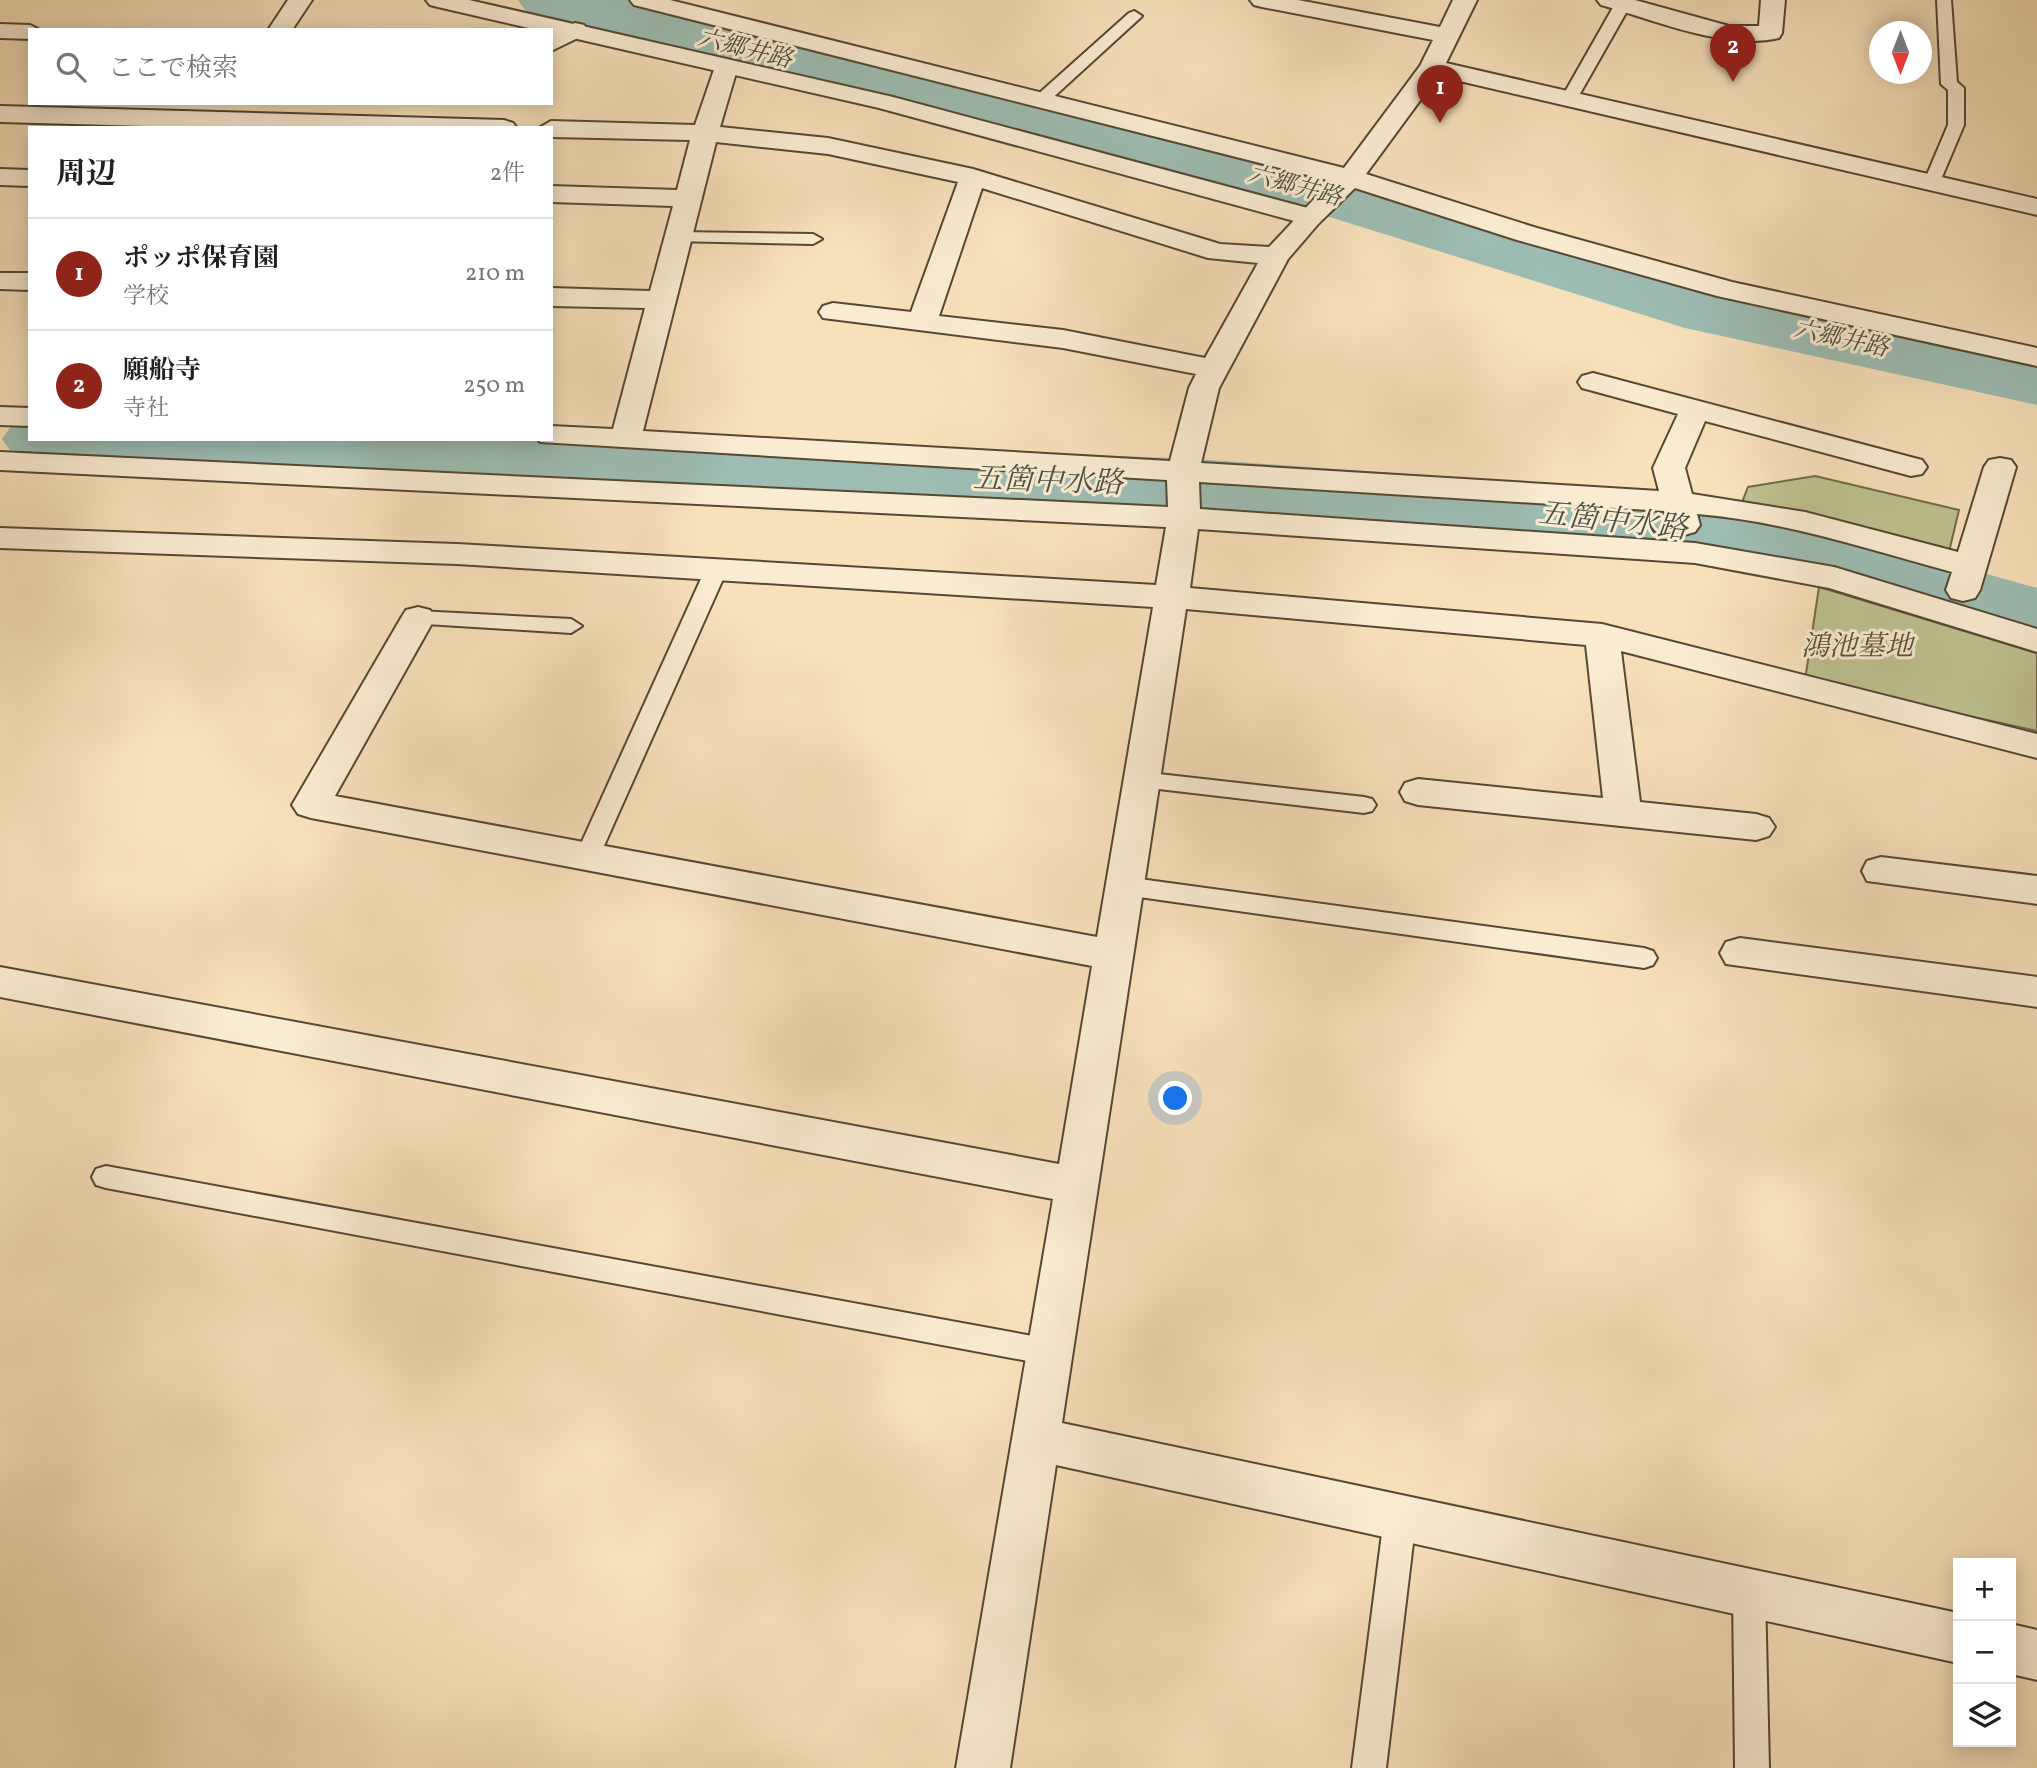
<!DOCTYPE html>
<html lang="ja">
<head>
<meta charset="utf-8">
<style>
	:root { --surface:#fff; --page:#f6f6f6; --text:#202124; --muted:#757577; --line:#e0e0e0; --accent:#8f2418 }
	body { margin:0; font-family:Vollkorn,"Noto Serif JP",serif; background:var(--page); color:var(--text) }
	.controls { position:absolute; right:21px; bottom:21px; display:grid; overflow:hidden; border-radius:0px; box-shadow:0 4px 18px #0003 }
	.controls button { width:63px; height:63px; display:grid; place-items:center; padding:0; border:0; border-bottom:2px solid var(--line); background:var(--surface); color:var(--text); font:35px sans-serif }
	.compass { position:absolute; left:1869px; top:21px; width:63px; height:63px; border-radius:50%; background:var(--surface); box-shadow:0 4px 18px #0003; rotate:180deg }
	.you { position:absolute; left:1176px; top:1099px; width:24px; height:24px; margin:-18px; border:5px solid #fff; border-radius:50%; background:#1a73e8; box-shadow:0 0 0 10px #1a73e833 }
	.badge { display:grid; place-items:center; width:46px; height:46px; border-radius:50%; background:var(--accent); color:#fff; font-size:23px; font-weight:700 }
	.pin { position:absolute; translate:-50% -58px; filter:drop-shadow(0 2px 4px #0008) }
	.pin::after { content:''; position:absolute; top:37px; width:24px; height:21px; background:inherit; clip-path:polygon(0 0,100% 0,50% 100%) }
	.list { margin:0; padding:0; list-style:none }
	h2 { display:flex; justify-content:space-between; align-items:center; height:91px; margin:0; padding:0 28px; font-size:30px }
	h2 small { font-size:23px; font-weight:400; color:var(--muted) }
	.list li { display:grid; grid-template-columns:46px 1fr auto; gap:21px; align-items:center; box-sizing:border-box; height:112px; padding:0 28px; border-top:2px solid var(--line) }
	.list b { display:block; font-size:26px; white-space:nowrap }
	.list p { margin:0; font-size:23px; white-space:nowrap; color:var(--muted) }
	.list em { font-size:23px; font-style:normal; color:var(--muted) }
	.icon { flex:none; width:38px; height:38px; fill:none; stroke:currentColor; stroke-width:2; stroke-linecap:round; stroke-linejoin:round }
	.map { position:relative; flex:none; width:2037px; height:1768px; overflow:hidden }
	.search { position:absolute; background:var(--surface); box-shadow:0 4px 18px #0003; left:28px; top:28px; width:525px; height:77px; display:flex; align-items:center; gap:18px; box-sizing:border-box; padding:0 24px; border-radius:0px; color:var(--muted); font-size:26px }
	.panel { position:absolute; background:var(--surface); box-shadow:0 4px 18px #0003; left:28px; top:126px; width:525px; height:315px; border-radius:0px }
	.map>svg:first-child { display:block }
	.green { fill:#bec290; stroke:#706c4a; stroke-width:2 }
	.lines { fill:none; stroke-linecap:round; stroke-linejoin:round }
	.river { fill:#9dbdb3; fill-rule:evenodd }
	.service-casing { stroke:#564832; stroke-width:4 }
	.minor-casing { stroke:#564832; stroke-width:4 }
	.tertiary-casing { stroke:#564832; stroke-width:4 }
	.service { fill:#faecd3; fill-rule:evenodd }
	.minor { fill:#faecd3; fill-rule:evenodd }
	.tertiary { fill:#faecd3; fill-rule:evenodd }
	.labels { text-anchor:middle; stroke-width:6; stroke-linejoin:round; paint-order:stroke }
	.far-water-label { font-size:24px; font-style:italic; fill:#4c5042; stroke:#faecd3 }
	.park-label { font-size:28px; font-style:italic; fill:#585236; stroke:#faecd3 }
	.water-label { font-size:30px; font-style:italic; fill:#4c5042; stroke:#faecd3 }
</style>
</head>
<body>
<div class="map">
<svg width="2037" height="1768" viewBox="0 0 2037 1768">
	<rect width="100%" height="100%" fill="#f7e1bb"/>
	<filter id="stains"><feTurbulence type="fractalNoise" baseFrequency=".00286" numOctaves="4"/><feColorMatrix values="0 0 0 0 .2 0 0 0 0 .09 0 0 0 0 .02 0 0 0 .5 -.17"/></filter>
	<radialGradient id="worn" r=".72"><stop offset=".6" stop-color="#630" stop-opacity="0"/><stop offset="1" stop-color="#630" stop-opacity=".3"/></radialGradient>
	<path class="green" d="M 1815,476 L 1959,510 L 1948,556 L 1741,505 L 1748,487 Z
		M 1819,587 L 2037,653 L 2037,731 L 1805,680 Z"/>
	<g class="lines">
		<path class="river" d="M 518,0 L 631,0 L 1356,177 L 1730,291 L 2037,355 L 2037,405 L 1685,328 L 1304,209 L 528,14 Z
			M 30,417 L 30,439 L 551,439 L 551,434 L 1196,459 L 1657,492 L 1801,522 L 2037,588 L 2037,649 L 1775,572 L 1657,548 L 1196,513 L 45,465 L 15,457 L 2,439 L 15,421 Z"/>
		<defs>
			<path id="service" d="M 1621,0 L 1631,4 L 1577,99 L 1569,104 L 1563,102 L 1561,99 L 1615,4 Z
				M 1937,0 L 1951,0 L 1957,82 L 1964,88 L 1964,125 L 1939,184 L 1931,189 L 1923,184 L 1948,125 L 1948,90 L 1941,84 Z
				M 1134,11 L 1142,16 L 1139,19 L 1047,103 L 1035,103 L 1035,97 L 1129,13 Z
				M 678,232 L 813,234 L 822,239 L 813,244 L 672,241 L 669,237 L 672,233 Z
				M 716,563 L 727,570 L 599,857 L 596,863 L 587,866 L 578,863 L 575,857 L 705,570 Z
				M 418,611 L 571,619 L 582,626 L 571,633 L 410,623 L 407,618 Z
				M 1141,772 L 1364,797 L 1372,799 L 1376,805 L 1372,811 L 1364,813 L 1133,786 L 1129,780 L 1133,774 Z
				M 1125,877 L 1644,948 L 1653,951 L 1657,958 L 1653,965 L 1644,968 L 1125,895 L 1116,892 L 1113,886 L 1116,880 Z
				M 106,1166 L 1049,1339 L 1059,1343 L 1064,1352 L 1059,1361 L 1049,1365 L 106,1188 L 96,1185 L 92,1177 L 96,1169 Z
				M 1400,1503 L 1411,1508 L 1416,1518 L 1386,1768 L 1352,1768 L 1384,1518 L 1389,1508 Z
				M 1749,1577 L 1760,1581 L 1765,1592 L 1769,1768 L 1735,1768 L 1733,1592 L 1738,1581 Z"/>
			<path id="minor" d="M 288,0 L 312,0 L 292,30 L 268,30 Z
				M 630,0 L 670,0 L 1344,168 L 1420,66 L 1433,40 L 1262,7 L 1254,5 L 1250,0 L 1298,0 L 1440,27 L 1453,0 L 1477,0 L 1446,63 L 2037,199 L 2037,215 L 1438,76 L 1366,174 L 1537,228 L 1732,282 L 2037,348 L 2037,366 L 1717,296 L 1517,240 L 1355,188 L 1319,223 L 1288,259 L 1219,388 L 1201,463 L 1659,491 L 1653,468 L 1678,414 L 1582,388 L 1578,382 L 1582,376 L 1593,373 L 1922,460 L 1927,467 L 1922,474 L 1911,476 L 1705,421 L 1685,468 L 1692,494 L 1805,512 L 1958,552 L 1984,467 L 1989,460 L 2000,458 L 2011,460 L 2016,467 L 1980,590 L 1975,598 L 1963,601 L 1951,598 L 1946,590 L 1952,572 C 1868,549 1784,521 1697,514 L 1700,525 L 1695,532 L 1684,535 L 1673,532 L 1664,511 L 1199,482 L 1200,509 L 1695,543 L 1834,567 L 2037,629 L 2037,652 L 1829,588 L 1695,563 L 1198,529 L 1190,588 L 1602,624 L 2037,734 L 2037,758 L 1621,651 L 1640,802 L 1756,814 L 1769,818 L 1775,827 L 1769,836 L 1756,840 L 1418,805 L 1405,801 L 1400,792 L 1405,783 L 1418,779 L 1603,798 L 1586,645 L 1186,609 L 1062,1423 L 1958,1613 L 1958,1663 L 1056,1465 L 1010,1768 L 956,1768 L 1053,1199 L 0,997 L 0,967 L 1059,1164 L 1092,966 L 311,818 L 298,814 L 292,805 L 401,618 L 406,610 L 418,607 L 430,610 L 435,618 L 335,796 L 1097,937 L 1153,607 L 457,564 L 0,548 L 0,528 L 457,544 L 1156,585 L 1166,527 L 0,470 L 0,452 L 1168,507 L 1167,480 L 540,442 L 538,439 L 551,439 L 551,426 L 613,429 L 645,308 L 551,306 L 551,288 L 650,291 L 673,206 L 551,202 L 551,186 L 677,190 L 690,140 L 551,137 L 551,128 L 539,128 L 551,121 L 695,125 L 717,61 L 735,61 L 738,66 L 720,127 L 828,138 L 973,169 L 1220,244 L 1269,247 L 1331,181 L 634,5 ZM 716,142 L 828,154 L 958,182 L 911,312 L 833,303 L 823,306 L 819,312 L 823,318 L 1063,348 L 1196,374 L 1189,388 L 1170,461 L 643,431 ZM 982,188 L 1208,258 L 1258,263 L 1205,358 L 1063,330 L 939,316 Z
				M 1597,0 L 1635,0 L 1729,26 L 1759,26 L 1761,0 L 1785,0 L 1782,33 L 1779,38 C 1726,51 1652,19 1601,5 Z
				M 575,23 L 584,25 L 587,30 L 584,35 L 551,51 L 551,34 Z
				M 0,24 L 30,25 L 40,30 L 30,30 L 30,39 L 0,38 Z
				M 0,106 L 504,120 L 513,123 L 517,128 L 219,128 L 0,122 Z
				M 0,169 L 30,170 L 30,186 L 0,185 Z
				M 0,273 L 30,273 L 30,290 L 0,289 Z
				M 0,407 L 30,408 L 30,426 L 0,425 Z
				M 1881,857 L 2037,876 L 2037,904 L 1867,881 L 1862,871 L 1867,861 Z
				M 1740,938 L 2037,977 L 2037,1007 L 1726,964 L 1720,953 L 1726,942 Z
				M 2011,1624 L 2037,1630 L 2037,1680 L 2011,1674 Z"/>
			<path id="tertiary" d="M 426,0 L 469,0 L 893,97 L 1319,211 L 1323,217 L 1319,223 L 1309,225 L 879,108 L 551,33 L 551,30 L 537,30 L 438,7 L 430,5 Z"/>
		</defs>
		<use href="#service" class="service-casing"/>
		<use href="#minor" class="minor-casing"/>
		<use href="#tertiary" class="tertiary-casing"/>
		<use href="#service" class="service"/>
		<use href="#minor" class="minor"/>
		<use href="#tertiary" class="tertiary"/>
	</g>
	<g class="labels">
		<g class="far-water-label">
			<text transform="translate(745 48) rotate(14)" y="8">六郷井路</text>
			<text transform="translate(1295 185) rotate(15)" y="8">六郷井路</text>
			<text transform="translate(1841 338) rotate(12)" y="8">六郷井路</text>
		</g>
		<g class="park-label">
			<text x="1857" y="655">鴻池墓地</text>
		</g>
		<g class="water-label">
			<text transform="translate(1048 480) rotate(2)" y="10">五箇中水路</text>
			<text transform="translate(1613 520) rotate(6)" y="10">五箇中水路</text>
		</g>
	</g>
	<rect width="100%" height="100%" filter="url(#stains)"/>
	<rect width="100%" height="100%" fill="url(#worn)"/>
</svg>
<div class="controls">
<button>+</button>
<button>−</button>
<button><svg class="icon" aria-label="layers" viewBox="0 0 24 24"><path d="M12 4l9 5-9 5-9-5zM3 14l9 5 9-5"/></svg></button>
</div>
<svg class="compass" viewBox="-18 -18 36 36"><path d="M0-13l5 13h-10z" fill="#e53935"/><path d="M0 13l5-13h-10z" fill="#757577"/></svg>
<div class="you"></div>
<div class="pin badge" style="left:1440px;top:123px">1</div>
<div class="pin badge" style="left:1733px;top:82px">2</div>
<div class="search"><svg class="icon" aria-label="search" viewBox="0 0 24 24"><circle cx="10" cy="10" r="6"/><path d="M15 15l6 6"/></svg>ここで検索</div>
<section class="panel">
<h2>周辺<small>2件</small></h2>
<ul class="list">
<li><span class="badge">1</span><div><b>ポッポ保育園</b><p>学校</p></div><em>210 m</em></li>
<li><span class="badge">2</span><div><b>願船寺</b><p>寺社</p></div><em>250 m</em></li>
</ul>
</section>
</div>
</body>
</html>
